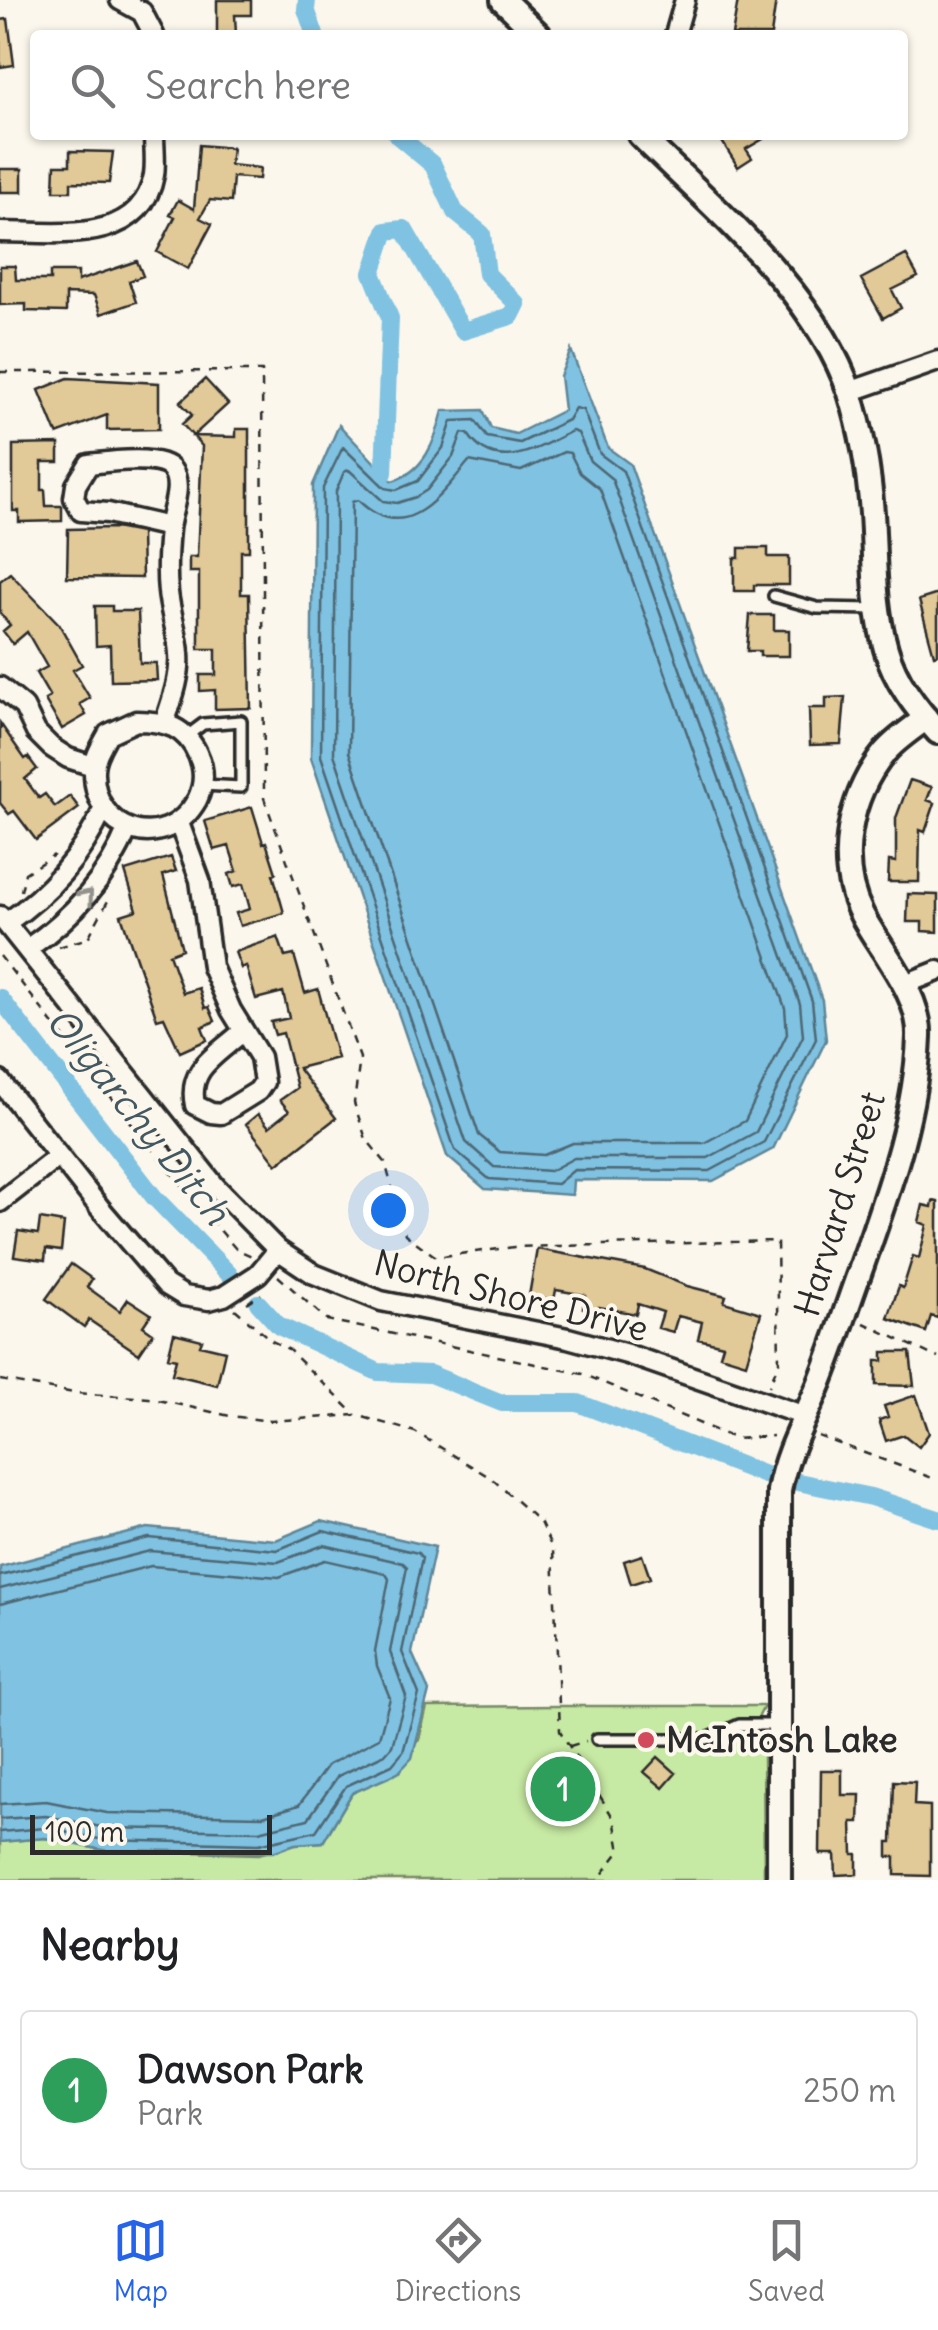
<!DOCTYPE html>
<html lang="en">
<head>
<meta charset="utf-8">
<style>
	:root { --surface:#fff; --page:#f6f6f6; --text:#202124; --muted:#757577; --line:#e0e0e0; --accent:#2563eb }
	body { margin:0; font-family:Delius,sans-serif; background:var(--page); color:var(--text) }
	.scale { position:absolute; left:30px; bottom:25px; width:242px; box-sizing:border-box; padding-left:10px; border:5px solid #2b2b2b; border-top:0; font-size:28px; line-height:35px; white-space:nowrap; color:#2b2b2b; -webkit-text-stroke:8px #fbf7ec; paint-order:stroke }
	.you { position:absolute; left:388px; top:1210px; width:35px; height:35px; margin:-25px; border:8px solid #fff; border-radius:50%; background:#1a73e8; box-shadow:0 0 0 15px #1a73e833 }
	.badge { display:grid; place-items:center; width:65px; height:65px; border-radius:50%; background:var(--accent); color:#fff; font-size:32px; font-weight:700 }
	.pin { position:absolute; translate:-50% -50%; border:5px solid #fff; box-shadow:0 2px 10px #0006 }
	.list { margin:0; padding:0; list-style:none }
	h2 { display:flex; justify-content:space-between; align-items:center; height:130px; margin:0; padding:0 40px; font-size:42px }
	h2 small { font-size:32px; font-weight:400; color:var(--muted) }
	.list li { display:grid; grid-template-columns:65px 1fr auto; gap:30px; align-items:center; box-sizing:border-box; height:160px; margin:0 20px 20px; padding:0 20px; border:2px solid var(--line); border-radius:10px }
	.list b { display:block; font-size:38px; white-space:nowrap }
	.list p { margin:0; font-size:32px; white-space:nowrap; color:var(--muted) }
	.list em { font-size:32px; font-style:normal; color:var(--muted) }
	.icon { flex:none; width:55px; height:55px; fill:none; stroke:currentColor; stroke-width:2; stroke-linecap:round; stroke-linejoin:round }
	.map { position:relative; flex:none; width:938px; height:1880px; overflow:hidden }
	.search { position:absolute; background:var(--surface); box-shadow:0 2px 8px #0004; left:30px; right:30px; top:30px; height:110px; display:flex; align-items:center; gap:25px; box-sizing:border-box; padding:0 35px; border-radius:10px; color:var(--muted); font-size:38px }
	.sheet { height:310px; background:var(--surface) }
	nav { display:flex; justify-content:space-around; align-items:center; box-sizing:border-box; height:140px; border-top:2px solid var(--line); background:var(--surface); font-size:28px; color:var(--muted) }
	nav a { display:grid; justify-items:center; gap:5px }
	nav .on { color:var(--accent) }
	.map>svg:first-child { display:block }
	.green { fill:#c6e9a3; stroke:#788a67; stroke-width:2.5 }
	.water { fill:#80c2e1; stroke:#5e8698; stroke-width:2.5 }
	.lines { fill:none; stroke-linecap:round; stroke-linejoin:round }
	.shore { stroke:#4d6774; stroke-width:2.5 }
	.canal { stroke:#80c2e1; stroke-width:18 }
	.building { fill:#e1c998; stroke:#2b2b2b; stroke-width:2.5 }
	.service-casing { stroke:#2b2b2b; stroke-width:16 }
	.minor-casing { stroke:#2b2b2b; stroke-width:25 }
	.tertiary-casing { stroke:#2b2b2b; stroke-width:30 }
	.path { stroke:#2b2b2b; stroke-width:2.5; stroke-dasharray:8 8; stroke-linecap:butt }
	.service { stroke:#fbf7ec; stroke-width:9 }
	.minor { stroke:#fbf7ec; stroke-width:18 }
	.tertiary { stroke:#fbf7ec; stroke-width:22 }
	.oneway { stroke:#93918c }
	.poi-dot { fill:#d1495b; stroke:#fbf7ec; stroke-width:4 }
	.labels { text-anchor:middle; stroke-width:8; stroke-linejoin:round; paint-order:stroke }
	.street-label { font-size:35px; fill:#2b2b2b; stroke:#fbf7ec }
	.poi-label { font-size:35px; font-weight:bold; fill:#2b2b2b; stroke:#fbf7ec; text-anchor:start }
	.water-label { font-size:38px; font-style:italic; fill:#445862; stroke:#fbf7ec }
</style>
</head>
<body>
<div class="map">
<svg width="938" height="1880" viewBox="0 0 938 1880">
	<rect width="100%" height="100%" fill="#fbf7ec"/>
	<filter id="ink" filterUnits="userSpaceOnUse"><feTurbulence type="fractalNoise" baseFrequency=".01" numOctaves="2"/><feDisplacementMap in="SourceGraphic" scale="20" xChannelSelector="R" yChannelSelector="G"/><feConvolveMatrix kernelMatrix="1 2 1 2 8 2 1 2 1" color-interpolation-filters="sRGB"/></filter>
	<g filter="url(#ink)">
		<path class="green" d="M 560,1706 L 764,1706 L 759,1716 L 763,1750 L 764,1880 L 0,1880 L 0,1842 L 45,1838 L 103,1850 L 259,1854 L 295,1844 L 323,1842 L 352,1793 L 371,1784 L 419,1739 L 427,1707 Z"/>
		<path class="water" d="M 571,350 L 608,448 L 630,464 L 822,1000 L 826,1040 L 773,1149 L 713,1181 L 573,1180 L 572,1195 L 485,1189 L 447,1156 L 311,758 L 313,485 L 339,425 L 392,481 C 424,472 435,442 443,411 L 483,410 L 491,428 L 516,434 L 564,410 L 560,376 Z
			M 321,1521 L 435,1547 L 412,1653 L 429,1691 L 412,1758 L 398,1773 L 352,1793 L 323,1842 L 295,1844 L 273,1852 L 103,1850 L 45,1838 L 0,1842 L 0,1567 L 148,1528 L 276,1540 Z"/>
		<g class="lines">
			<path class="shore" d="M 575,408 L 583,410 L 600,454 L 623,471 L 812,1001 L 816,1039 L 764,1142 L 710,1171 L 574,1170 L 557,1184 L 489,1179 L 455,1150 L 321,756 L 323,488 L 343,447 L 385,488 L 396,490 L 418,481 L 443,448 L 452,421 L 475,420 L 487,437 L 520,443 L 568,420 Z
				M 572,431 L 578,433 L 590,461 L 612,479 L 800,1004 L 803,1036 L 756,1132 L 708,1158 L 574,1158 L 550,1171 L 494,1167 L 466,1142 L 334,754 L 336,491 L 344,472 L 349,470 L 383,501 L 397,503 L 416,497 L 427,490 L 453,457 L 462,433 L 468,434 C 495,476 540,447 572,431 Z
				M 564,452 L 570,453 L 580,473 L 600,489 L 785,1008 L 787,1034 L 745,1121 L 704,1143 L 573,1143 L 544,1155 L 500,1152 L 479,1135 L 349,752 L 352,502 L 358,500 C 405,547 440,496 469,461 L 521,471 Z
				M 0,1576 L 149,1538 L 277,1550 L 323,1531 L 418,1553 L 422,1558 L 402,1652 L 419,1694 L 403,1752 L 392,1765 L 346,1786 L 316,1831 L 259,1844 L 104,1840 L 45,1828 L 0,1832
				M 0,1589 L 150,1551 L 278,1562 L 324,1545 L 403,1563 L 407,1567 L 390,1652 L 406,1696 L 392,1746 L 385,1754 L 338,1776 L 308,1819 L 259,1831 L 106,1828 L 46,1816 L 0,1819
				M 0,1604 L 151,1566 L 279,1577 L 325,1560 L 386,1574 L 389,1579 L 375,1651 L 377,1666 L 390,1698 L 379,1738 L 328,1765 L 299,1805 L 263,1816 L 107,1813 L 46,1801 L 0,1804"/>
			<path class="canal" d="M 307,0 L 306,9 L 315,35
				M 384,473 L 390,318 L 372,273 L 386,231 L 404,229 L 463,331 L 511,316 L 517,304 L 487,274 L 482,234 L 455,212 L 433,165 L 397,135
				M 0,998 L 154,1197 L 229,1274
				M 258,1303 L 279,1326 L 378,1372 L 430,1374 L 502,1403 L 578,1403 L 765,1475
				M 798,1482 L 871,1497 L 938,1519"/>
		</g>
		<path class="building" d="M 217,0 L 251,0 L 251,15 L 235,15 L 236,35 L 217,35 Z
			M 738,0 L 776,0 L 771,35 L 732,35 Z
			M 8,19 L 14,65 L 0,67 L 0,20 Z
			M 718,135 L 770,135 L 746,149 L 752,158 L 738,167 Z
			M 199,145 L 232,148 L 230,165 L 260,168 L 259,179 L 233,177 L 231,202 L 210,200 L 200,218 L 212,224 L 188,269 L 157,252 L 175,217 L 170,215 L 178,200 L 194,209 Z
			M 70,151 L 113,152 L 109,183 L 71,182 L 71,191 L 54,191 L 55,165 L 70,165 Z
			M 0,169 L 22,169 L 22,192 L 0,192 Z
			M 906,255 L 918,277 L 892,290 L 901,308 L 883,318 L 861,279 Z
			M 137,261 L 143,276 L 129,281 L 136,302 L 101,314 L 94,295 L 66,294 L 66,312 L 26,311 L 26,304 L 0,305 L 0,266 L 15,266 L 16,280 L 50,280 L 50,272 L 78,272 L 78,281 Z
			M 68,378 L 159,383 L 159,429 L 107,430 L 107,415 L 57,434 L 39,390 Z
			M 205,379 L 228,404 L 193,436 L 236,437 L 236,429 L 249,429 L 249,551 L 241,551 L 241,594 L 249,594 L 251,708 L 215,709 L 215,690 L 200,691 L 200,675 L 216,675 L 216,649 L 199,649 L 199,572 L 189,572 L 189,557 L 197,557 L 202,446 L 182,424 L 192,415 L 180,402 Z
			M 59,444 L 59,462 L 42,462 L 42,490 L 45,490 L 46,506 L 62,506 L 62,521 L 19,522 L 19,511 L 13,511 L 13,445 Z
			M 115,528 L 141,533 L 142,578 L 67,577 L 68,529 Z
			M 739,548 L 768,548 L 768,557 L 789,557 L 789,585 L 754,585 L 754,591 L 734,591 L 734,558 L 739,558 Z
			M 10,573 L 59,624 L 82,665 L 73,670 L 90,698 L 80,704 L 86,715 L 62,729 L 45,700 L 50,697 L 36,673 L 47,667 L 27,632 L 13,644 L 3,631 L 10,625 L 0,613 L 0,581 Z
			M 938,594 L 938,654 L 934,655 L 919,600 Z
			M 95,606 L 112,606 L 112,611 L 138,611 L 140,663 L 156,663 L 157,680 L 111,681 L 110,645 L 96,646 Z
			M 750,615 L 774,615 L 774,630 L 789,630 L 789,656 L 760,656 L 760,651 L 747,651 Z
			M 845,697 L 841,744 L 810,745 L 809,708 L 826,708 L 826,698 Z
			M 0,723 L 25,759 L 28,757 L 37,769 L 25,779 L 39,798 L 45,794 L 55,807 L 70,796 L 79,808 L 36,840 L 14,811 L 9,814 L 0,803 Z
			M 910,780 L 932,787 L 927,800 L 935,803 L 925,832 L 920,830 L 919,882 L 888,882 L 889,861 L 896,862 L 896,818 Z
			M 252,807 L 263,843 L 266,842 L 276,873 L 273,874 L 284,913 L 240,926 L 236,913 L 250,909 L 243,884 L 233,887 L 229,874 L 237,871 L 229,846 L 214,850 L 205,821 Z
			M 171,857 L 176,871 L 163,875 L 182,949 L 169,954 L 183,993 L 199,988 L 205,1008 L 209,1007 L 215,1021 L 202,1027 L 207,1040 L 180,1052 L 164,1017 L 157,1019 L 121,915 L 137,910 L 125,871 Z
			M 908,894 L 938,895 L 938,932 L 922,931 L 922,922 L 907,922 Z
			M 278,937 L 285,957 L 294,955 L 305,993 L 318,989 L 337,1058 L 298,1068 L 336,1118 L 277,1164 L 246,1124 L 258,1114 L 269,1127 L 289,1111 L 280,1100 L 297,1088 L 283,1033 L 275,1035 L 271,1022 L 289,1018 L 283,992 L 256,999 L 246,966 L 241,968 L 235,952 Z
			M 933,1201 L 938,1202 L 938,1318 L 931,1316 L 926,1332 L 888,1318 L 899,1286 L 903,1288 L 913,1256 L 919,1258 L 927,1225 L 919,1222 L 923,1205 L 932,1207 Z
			M 40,1219 L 64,1223 L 61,1251 L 46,1249 L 45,1260 L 14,1256 L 18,1231 L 38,1234 Z
			M 537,1249 L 645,1269 L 687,1286 L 726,1296 L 724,1302 L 761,1313 L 746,1363 L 720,1355 L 723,1345 L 698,1339 L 702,1322 L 678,1316 L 673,1332 L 658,1328 L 663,1312 L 638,1304 L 636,1314 L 599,1307 L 599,1310 L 583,1308 L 585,1295 L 556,1290 L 554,1300 L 529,1296 Z
			M 71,1264 L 92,1279 L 87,1287 L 120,1311 L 128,1299 L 151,1314 L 143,1326 L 153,1333 L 139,1354 L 89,1320 L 84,1327 L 46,1299 Z
			M 174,1333 L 202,1340 L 200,1345 L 225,1351 L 217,1385 L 172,1374 L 176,1359 L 168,1357 Z
			M 883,1352 L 910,1352 L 914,1386 L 876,1385 L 876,1361 L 883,1361 Z
			M 916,1395 L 929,1433 L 919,1447 L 904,1435 L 886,1441 L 879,1420 L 888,1417 L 884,1406 Z
			M 642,1555 L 650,1578 L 631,1584 L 624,1561 Z
			M 658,1757 L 676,1773 L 663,1788 L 644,1772 Z
			M 821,1770 L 842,1770 L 842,1795 L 860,1795 L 859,1822 L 852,1822 L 853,1854 L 857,1854 L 857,1874 L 836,1875 L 835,1854 L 820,1854 Z
			M 894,1781 L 915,1782 L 914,1805 L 930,1806 L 930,1876 L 895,1875 L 895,1857 L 888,1857 L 888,1842 L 892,1842 Z"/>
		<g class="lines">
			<defs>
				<path id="service" d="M 774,596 L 817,608 L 875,609
					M 187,736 L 203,724 L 241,721 L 241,787 L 202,785
					M 597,1739 L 707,1739 L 739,1725 L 776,1725"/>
				<path id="minor" d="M 120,0 L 142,12 L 154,35
					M 675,35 L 685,0
					M 0,232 C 53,232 141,247 154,175 C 156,162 154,148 154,135
					M 849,392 L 938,361
					M 0,687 L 24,707 L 36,732 L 51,747 L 68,758 L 93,766
					M 136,721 C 166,721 186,727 198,755 C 205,770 204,786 197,800 C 165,856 92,833 94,770 C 94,757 102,745 108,734 Z
					M 165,721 C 172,700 181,677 179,654 C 178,633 170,613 168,592 C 166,573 167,550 169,530 C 170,513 184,486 172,470 C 161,454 106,462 89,464 L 76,485 L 74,498 L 81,511 L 108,513 L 169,527
					M 179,823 L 200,880 L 212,967 L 231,1010 L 260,1057 L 264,1082 L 258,1091 L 221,1114 L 211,1113 L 195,1105 C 187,1068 217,1055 242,1032
					M 0,916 L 216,1187 L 278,1250 L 314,1274 L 381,1301 L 568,1338 L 627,1354 L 805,1416
					M 6,923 C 50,893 81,857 104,808
					M 27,949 C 72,918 107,880 128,828
					M 905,984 L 938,971
					M 0,1081 L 100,1208 L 166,1285 L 184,1296 L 209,1300 L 224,1296 L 258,1274 L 278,1250
					M 0,1202 L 59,1156"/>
				<path id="tertiary" d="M 503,0 L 539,35
					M 640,135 C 714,209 816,292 850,393 C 862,431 869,473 872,513 C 875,559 873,604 886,649 C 895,681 916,708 938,732
					M 779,1880 L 779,1491 C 786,1452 804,1421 819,1385 C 834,1348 846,1309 860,1271 C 886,1196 916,1118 919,1037 C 921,995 881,951 862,915 C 835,863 849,796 885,752 C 896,739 912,729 926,718"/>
			</defs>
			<use href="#service" class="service-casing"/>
			<use href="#minor" class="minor-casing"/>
			<use href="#tertiary" class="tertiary-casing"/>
			<path class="path" d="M 0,372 L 262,371 L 264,798 L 360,1058 L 354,1103 L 366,1139 L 385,1162 L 405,1234 L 436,1257 L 514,1247 L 777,1241 L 779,1362 L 769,1386
				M 21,891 L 25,873 L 54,855
				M 59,947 L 88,938 L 110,897
				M 0,956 L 163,1163 L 236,1249 L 252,1256
				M 278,1276 L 327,1320 L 583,1374 L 736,1439 L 773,1436
				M 247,1303 L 261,1294
				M 235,1309 L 272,1341 L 288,1349 L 355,1414
				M 864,1323 L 938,1358
				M 0,1380 L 74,1393 L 149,1398 L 230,1416 L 271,1421 L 356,1415 L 415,1432 L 491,1478 L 540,1522 L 553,1550 L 560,1731 L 614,1819 L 620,1851 L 598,1880
				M 818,1436 L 938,1480
				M 570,1746 L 586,1741"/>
			<use href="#service" class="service"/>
			<use href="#minor" class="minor"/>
			<use href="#tertiary" class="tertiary"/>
		</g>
		<defs><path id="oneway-chevron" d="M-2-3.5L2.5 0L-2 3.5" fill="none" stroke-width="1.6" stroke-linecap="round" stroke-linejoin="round" transform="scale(2.5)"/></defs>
		<use class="oneway" href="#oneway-chevron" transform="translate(87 896) rotate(-50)"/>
	</g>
	<circle class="poi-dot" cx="646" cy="1740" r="10"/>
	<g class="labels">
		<g class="street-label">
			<text transform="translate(840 1204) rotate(-73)" y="12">Harvard Street</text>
			<text transform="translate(511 1296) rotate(14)" y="12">North Shore Drive</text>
		</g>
		<g class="poi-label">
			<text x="666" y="1752">McIntosh Lake</text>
		</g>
		<g class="water-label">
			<text transform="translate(138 1116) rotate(51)" y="13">Oligarchy Ditch</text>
		</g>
	</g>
</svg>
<div class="scale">100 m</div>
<div class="you"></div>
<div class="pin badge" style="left:563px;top:1789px;background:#2e9e5b">1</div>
<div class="search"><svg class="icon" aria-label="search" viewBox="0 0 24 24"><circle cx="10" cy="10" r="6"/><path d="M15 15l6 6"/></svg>Search here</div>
</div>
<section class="sheet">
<h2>Nearby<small></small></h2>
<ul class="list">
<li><span class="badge" style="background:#2e9e5b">1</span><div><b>Dawson Park</b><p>Park</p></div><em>250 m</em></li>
</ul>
</section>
<nav>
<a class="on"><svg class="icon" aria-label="map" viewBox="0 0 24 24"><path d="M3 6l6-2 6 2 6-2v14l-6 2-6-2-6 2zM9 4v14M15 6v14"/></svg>Map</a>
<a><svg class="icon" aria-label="directions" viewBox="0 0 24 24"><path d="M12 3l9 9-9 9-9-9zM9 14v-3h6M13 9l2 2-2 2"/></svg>Directions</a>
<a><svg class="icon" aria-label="saved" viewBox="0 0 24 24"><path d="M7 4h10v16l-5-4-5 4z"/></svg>Saved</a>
</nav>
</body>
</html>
